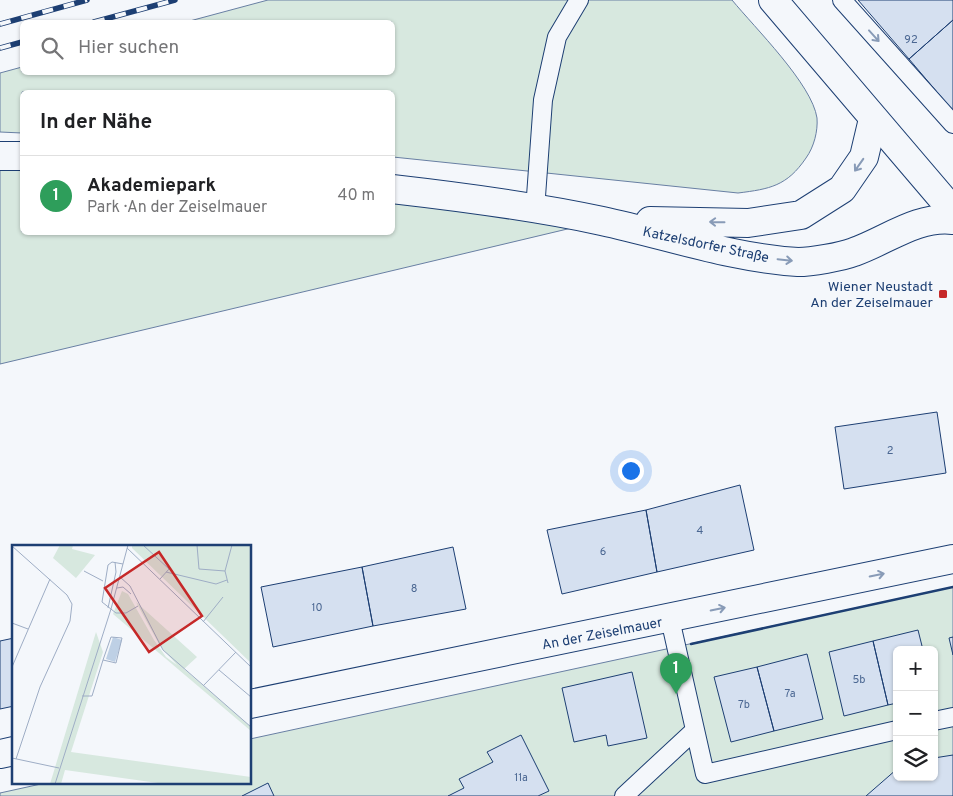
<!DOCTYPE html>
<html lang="de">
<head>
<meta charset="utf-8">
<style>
	:root { --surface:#fff; --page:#f6f6f6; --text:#202124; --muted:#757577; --line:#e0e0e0; --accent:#c62828 }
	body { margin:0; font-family:Overpass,sans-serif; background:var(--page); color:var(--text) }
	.controls { position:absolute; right:15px; bottom:15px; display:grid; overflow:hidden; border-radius:8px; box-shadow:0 1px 4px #0004 }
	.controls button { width:45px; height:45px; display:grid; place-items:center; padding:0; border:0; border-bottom:1px solid var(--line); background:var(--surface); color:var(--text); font:25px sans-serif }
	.you { position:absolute; left:630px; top:470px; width:18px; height:18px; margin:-12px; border:4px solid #fff; border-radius:50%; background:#1a73e8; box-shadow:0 0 0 8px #1a73e833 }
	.badge { display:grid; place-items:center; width:32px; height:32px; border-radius:50%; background:var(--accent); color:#fff; font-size:16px; font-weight:700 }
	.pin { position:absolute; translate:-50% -41px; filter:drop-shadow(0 1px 2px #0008) }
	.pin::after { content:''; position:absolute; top:26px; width:18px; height:15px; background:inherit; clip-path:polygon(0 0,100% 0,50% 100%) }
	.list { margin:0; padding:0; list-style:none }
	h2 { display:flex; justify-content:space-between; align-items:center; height:65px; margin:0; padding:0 20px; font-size:21px }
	h2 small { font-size:16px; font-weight:400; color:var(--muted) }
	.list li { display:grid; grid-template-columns:32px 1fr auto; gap:15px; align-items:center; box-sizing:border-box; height:80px; padding:0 20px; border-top:1px solid var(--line) }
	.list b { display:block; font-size:19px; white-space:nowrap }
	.list p { margin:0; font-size:16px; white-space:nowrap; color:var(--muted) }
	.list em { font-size:16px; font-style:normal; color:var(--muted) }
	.icon { flex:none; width:28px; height:28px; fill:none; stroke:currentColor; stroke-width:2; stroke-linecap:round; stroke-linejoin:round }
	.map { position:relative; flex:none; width:953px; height:796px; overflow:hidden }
	.search { position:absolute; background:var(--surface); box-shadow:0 1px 4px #0004; left:20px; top:20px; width:375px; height:55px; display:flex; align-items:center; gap:12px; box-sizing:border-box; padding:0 18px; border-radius:8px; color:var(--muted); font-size:19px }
	.panel { position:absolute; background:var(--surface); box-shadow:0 1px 4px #0004; left:20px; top:90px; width:375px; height:145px; border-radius:8px }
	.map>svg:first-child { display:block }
	.green { fill:#d7e8df; stroke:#687fa3; fill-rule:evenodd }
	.building { fill:#d5e0f0; stroke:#1d3f73 }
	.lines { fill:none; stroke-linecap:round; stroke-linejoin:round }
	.service-casing { stroke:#1d3f73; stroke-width:20 }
	.minor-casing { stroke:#1d3f73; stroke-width:30 }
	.tertiary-casing { stroke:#1d3f73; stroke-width:30 }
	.primary-casing { stroke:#1d3f73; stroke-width:30 }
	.service { stroke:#f4f7fb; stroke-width:18 }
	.minor { stroke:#f4f7fb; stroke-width:28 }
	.tertiary { stroke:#f4f7fb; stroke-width:28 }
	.primary { stroke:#f4f7fb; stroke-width:28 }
	.rail-casing { stroke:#1d3f73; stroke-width:5.5 }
	.rail { stroke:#f4f7fb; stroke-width:4; stroke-dasharray:11; stroke-linecap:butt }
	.wall { stroke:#1d3f73; stroke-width:2.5 }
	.oneway { stroke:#889bb7 }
	.poi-dot { fill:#c62828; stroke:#f4f7fb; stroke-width:2 }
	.labels { text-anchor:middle; stroke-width:4; stroke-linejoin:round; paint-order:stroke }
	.number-label { font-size:11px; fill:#4b6792 }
	.street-label { font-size:14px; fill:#1d3f73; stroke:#f4f7fb }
	.poi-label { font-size:14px; fill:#1d3f73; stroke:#f4f7fb; text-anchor:end }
	.inset-road { fill:none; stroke:#9eadc5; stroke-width:1 }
	.view { fill:#c62828; fill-opacity:0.15; stroke:#c62828; stroke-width:2.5 }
	.inset-edge { fill:none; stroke:#1d3f73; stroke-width:2.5 }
</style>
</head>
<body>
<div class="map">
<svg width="953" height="796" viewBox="0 0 953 796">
	<rect width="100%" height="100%" fill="#f4f7fb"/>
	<path class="green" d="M 268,0 L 732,0 C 755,28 812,84 817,118 C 818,131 814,147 806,158 C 787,186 770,189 738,193 L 393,157 L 392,92 L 22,92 L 22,133 L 0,132 L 0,73 L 22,67 L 22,72 L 392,72 L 392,22 L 186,22 Z
		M 0,156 L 22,156 L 22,232 L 392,232 L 393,189 L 601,221 L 0,364 Z
		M 953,587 L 953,796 L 0,796 L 0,793 L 50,782 L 250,782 L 250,739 ZM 897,650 L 934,650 L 934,777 L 897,777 Z"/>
	<path class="building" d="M 858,0 L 953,0 L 953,20 L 909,59 Z
		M 953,20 L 953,111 L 909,59 Z
		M 937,412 L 946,473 L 844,489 L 835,427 Z
		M 740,485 L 754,550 L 657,572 L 646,510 Z
		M 646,510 L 657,572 L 562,594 L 547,530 Z
		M 453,547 L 466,609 L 373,626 L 362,567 Z
		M 362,567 L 373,626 L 273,647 L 261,587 Z
		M 918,630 L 923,650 L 897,650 L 897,703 L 888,705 L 873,641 Z
		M 953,637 L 953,655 L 949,638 Z
		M 14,638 L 14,706 L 0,709 L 0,641 Z
		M 873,641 L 888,705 L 844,716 L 829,652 Z
		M 807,654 L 823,719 L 774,731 L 757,667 Z
		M 757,667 L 774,731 L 731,742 L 714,677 Z
		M 632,672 L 647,738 L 608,746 L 606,735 L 574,742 L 562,688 Z
		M 521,735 L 549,791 L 538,796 L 448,796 L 464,788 L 459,779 L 493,762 L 487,752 Z
		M 953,755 L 953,796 L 866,796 L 897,769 L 897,777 L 934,777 L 934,758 Z
		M 268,783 L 274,796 L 242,796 Z"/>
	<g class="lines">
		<defs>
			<path id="service" d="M 842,0 L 953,124
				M 535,210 L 543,100 L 557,37 L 579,0
				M 670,619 L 705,774 L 897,730
				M 934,721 L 953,717
				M 624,796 L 695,730"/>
			<path id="minor" d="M 250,704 L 953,559
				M 0,754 L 14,751"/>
			<path id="tertiary" d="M 0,156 L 22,156
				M 392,189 C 462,197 533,206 602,221 C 667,235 731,258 798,262 C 811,262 841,257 854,252 C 888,240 916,216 953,220
				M 650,221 L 748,223 L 801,215 L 842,189 L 864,157 L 873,119"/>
			<path id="primary" d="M 773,0 L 953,211"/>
		</defs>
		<use href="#service" class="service-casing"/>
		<use href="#minor" class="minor-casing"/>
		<use href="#tertiary" class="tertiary-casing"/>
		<use href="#primary" class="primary-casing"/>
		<use href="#service" class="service"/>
		<use href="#minor" class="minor"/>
		<use href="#tertiary" class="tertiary"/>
		<use href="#primary" class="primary"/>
		<defs>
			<path id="rail" d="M 94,22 L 175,0
				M 0,24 L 87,0
				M 0,48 L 22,42"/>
		</defs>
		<use href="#rail" class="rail-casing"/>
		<use href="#rail" class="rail"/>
		<path class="wall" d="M 691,644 L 953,587"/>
	</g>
	<defs><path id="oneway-shaft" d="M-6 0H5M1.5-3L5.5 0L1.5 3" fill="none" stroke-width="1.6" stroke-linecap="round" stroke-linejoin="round" transform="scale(1.25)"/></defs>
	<g class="oneway">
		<use href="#oneway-shaft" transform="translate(874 36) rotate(48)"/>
		<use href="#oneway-shaft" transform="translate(859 165) rotate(125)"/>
		<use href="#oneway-shaft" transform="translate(717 222) rotate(-179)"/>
		<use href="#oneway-shaft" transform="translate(785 260) rotate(6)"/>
		<use href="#oneway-shaft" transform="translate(877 575) rotate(-12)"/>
		<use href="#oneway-shaft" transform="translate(718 609) rotate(-12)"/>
	</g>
	<rect class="poi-dot" x="938" y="289" width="10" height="10" rx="2.5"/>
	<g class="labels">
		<g class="number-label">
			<text x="911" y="43">92</text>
			<text x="890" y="454">2</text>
			<text x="700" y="534">4</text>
			<text x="603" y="555">6</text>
			<text x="414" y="592">8</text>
			<text x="317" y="611">10</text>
			<text x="859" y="683">5b</text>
			<text x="790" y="697">7a</text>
			<text x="744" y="708">7b</text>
			<text x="521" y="781">11a</text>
		</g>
		<g class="street-label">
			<text transform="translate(706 244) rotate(12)" y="5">Katzelsdorfer Straße</text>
			<text transform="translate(602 633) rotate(-11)" y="5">An der Zeiselmauer</text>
		</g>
		<g class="poi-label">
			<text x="933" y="291">Wiener Neustadt<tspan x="933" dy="16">An der Zeiselmauer</tspan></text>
		</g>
	</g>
	<g transform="translate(12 545)">
		<rect width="239" height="239" fill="#f4f7fb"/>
		<path d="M 48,0 L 61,0 L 60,4 L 83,10 L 64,33 L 41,13 ZM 120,0 L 239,0 L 239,118 L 120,3 ZM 110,46 L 116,49 L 142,95 L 154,112 L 165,120 L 148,101 L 124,57 L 185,112 L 172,124 L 239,182 L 239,186 L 101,69 ZM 84,87 L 91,107 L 59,207 L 239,232 L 239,239 L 153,239 L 53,225 L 49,239 L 38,239 Z" fill="#d7e8df"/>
		<path d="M 101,92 L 110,95 L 103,117 L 94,114 Z" fill="#bed0e5"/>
		<path class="inset-road" d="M 131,0 L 157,24 L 148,34M 185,0 L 187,24 L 213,26M 0,1 L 55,50 L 60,59 L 58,76 L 28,142 L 4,214M 115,3 L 239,122M 111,19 L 100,17 L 96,20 L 90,57 L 104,68 L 114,68 L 126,61M 72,26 L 91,36M 154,27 L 204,39 L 215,35M 108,32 L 118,41 L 151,105 L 239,182M 216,38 L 213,26 L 220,0M 105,43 L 111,42 L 119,49M 96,63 L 104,27 L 103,17M 191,77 L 211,52M 0,78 L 16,84M 0,122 L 38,34M 207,125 L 239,152M 191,141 L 224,107M 70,151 L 80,151 L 91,115 L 99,92 L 110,93 L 104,118 L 91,115M 0,213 L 47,223M 43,239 L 99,64 L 116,0"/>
		<path class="view" d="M 147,7 L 190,71 L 137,107 L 93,43 Z"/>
		<rect width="239" height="239" class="inset-edge"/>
	</g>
</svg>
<div class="controls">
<button>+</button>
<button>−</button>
<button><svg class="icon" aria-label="layers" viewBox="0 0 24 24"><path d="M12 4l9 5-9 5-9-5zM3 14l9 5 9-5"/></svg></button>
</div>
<div class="you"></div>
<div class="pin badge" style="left:676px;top:694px;background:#2e9e5b">1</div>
<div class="search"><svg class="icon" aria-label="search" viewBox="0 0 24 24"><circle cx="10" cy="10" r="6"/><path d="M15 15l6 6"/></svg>Hier suchen</div>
<section class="panel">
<h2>In der Nähe<small></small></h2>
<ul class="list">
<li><span class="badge" style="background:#2e9e5b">1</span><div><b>Akademiepark</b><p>Park · An der Zeiselmauer</p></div><em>40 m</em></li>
</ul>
</section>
</div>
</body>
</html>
